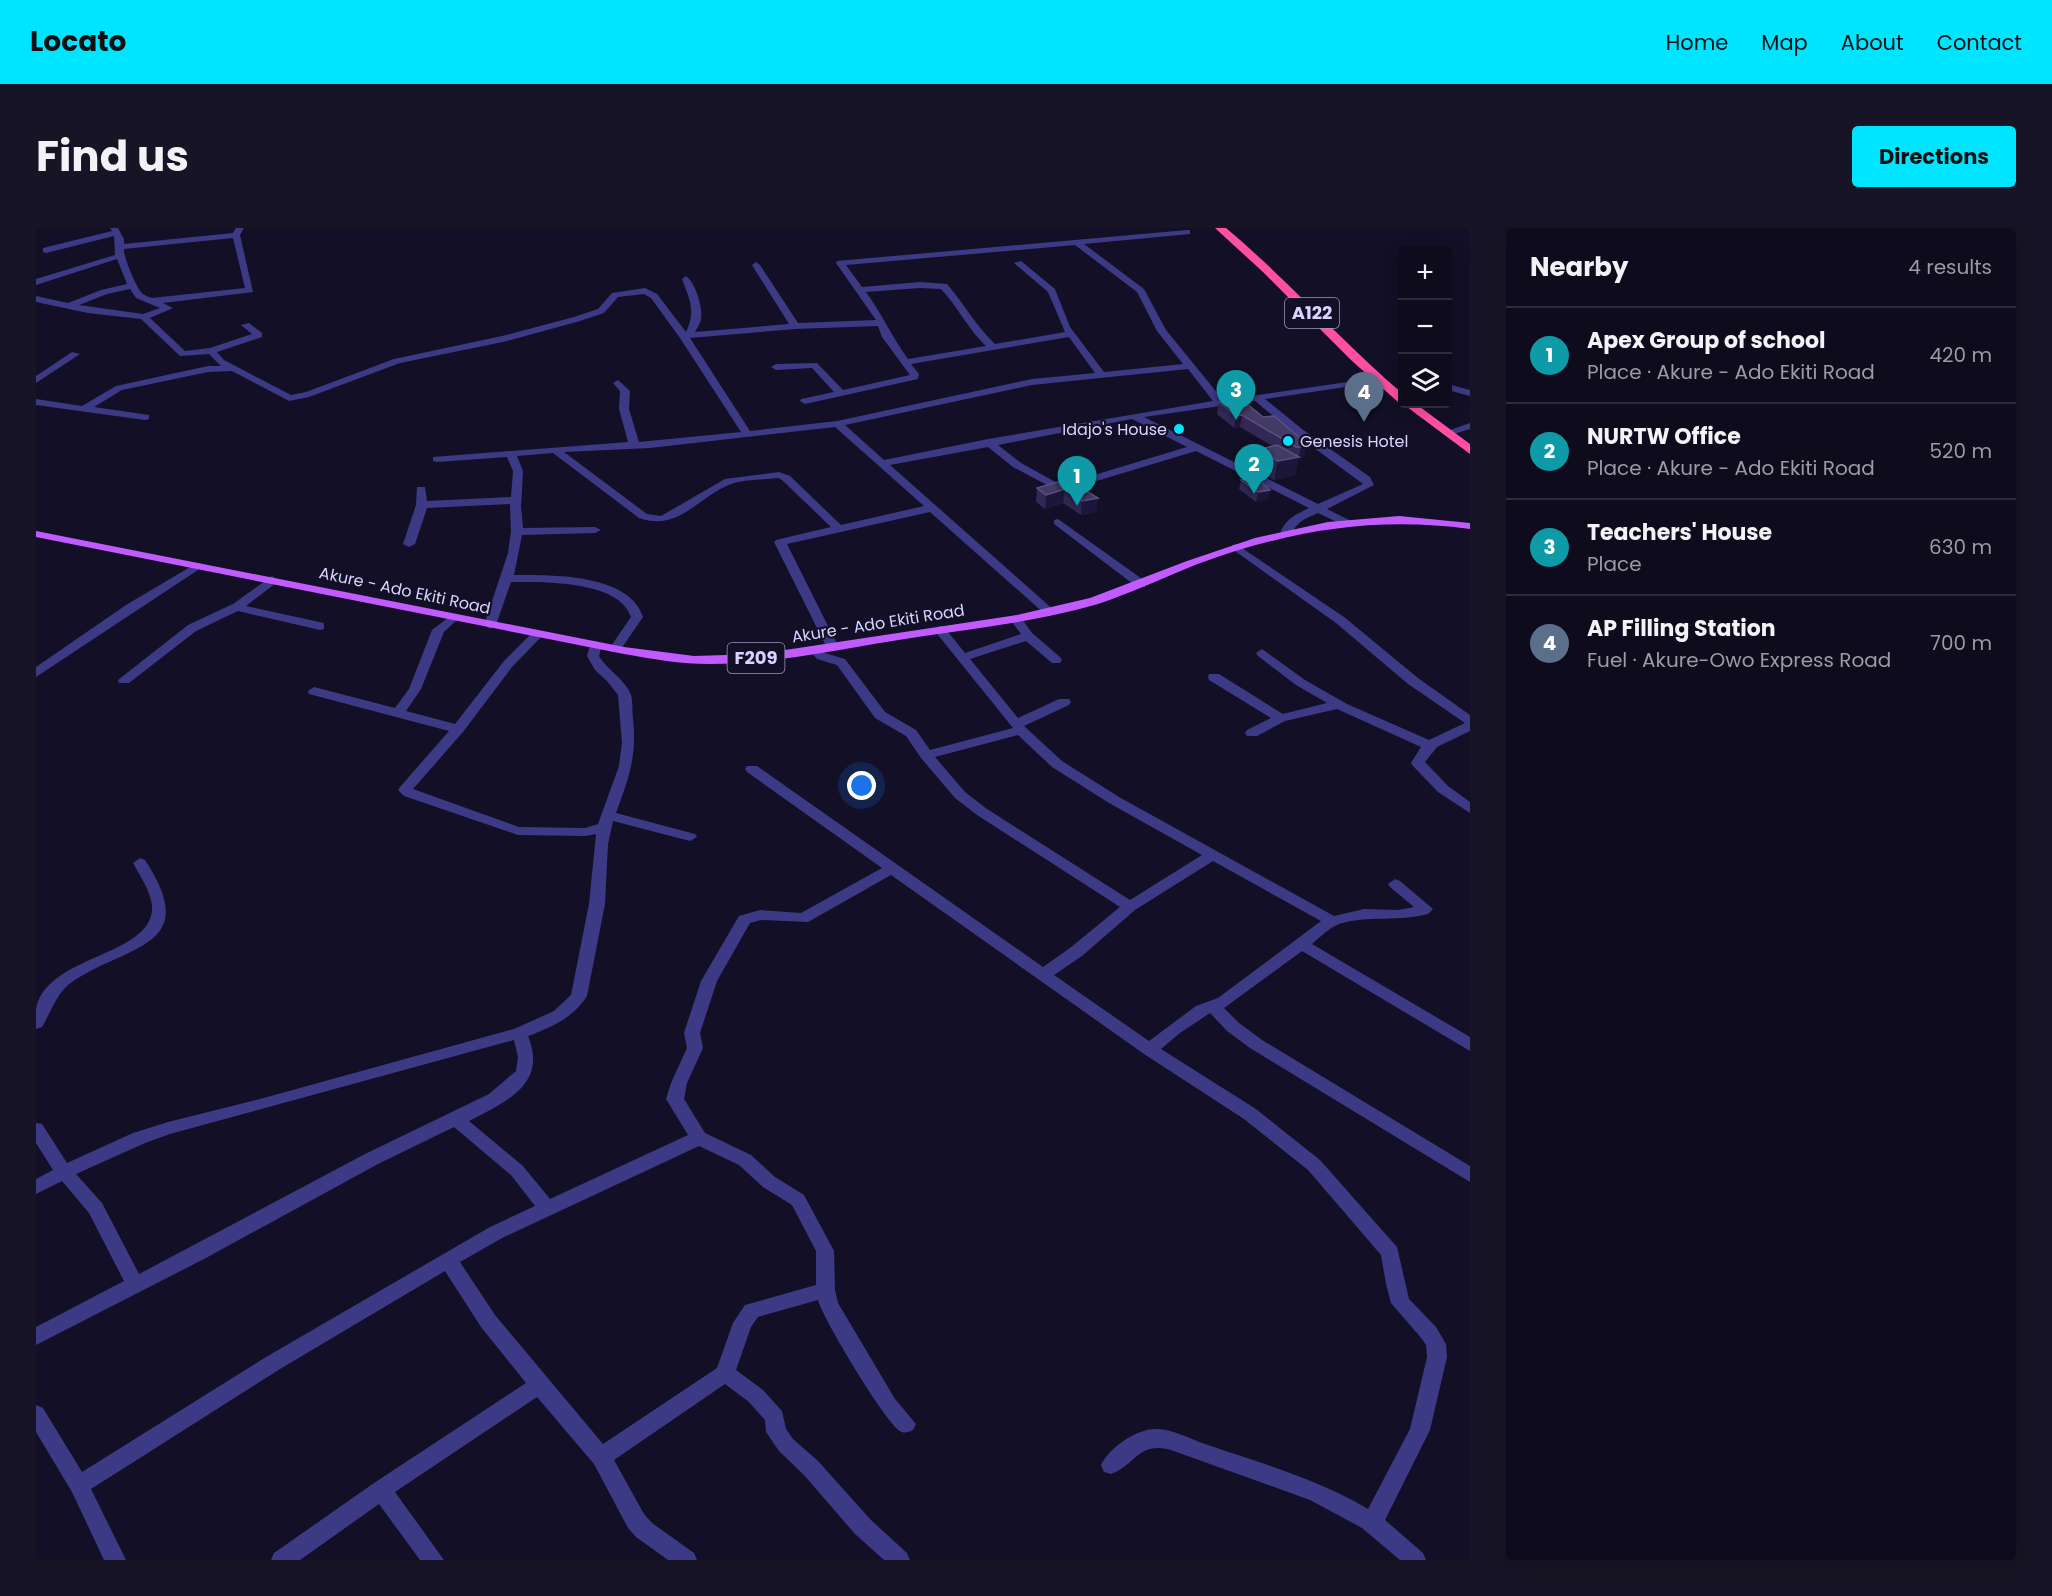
<!DOCTYPE html>
<html lang="en">
<head>
<meta charset="utf-8">
<style>
	:root { --surface:#0e0b1c; --page:#171425; --text:#f1f3f6; --muted:#9b9ba3; --line:#2e2b3b; --accent:#00e5ff }
	body { margin:0; font-family:Poppins,sans-serif; background:var(--page); color:var(--text) }
	.controls { position:absolute; right:18px; top:18px; display:grid; overflow:hidden; border-radius:6px; box-shadow:0 3px 15px #0003 }
	.controls button { width:54px; height:54px; display:grid; place-items:center; padding:0; border:0; border-bottom:2px solid var(--line); background:var(--surface); color:var(--text); font:30px sans-serif }
	.you { position:absolute; left:826px; top:558px; width:21px; height:21px; margin:-15px; border:4px solid #fff; border-radius:50%; background:#1a73e8; box-shadow:0 0 0 9px #1a73e833 }
	.badge { display:grid; place-items:center; width:39px; height:39px; border-radius:50%; background:var(--accent); color:#fff; font-size:20px; font-weight:700 }
	.pin { position:absolute; translate:-50% -50px; filter:drop-shadow(0 2px 3px #0008) }
	.pin::after { content:''; position:absolute; top:32px; width:21px; height:18px; background:inherit; clip-path:polygon(0 0,100% 0,50% 100%) }
	.list { margin:0; padding:0; list-style:none }
	h2 { display:flex; justify-content:space-between; align-items:center; height:78px; margin:0; padding:0 24px; font-size:26px }
	h2 small { font-size:20px; font-weight:400; color:var(--muted) }
	.list li { display:grid; grid-template-columns:39px 1fr auto; gap:18px; align-items:center; box-sizing:border-box; height:96px; padding:0 24px; border-top:2px solid var(--line) }
	.list b { display:block; font-size:22px; white-space:nowrap }
	.list p { margin:0; font-size:20px; white-space:nowrap; color:var(--muted) }
	.list em { font-size:20px; font-style:normal; color:var(--muted) }
	.icon { flex:none; width:33px; height:33px; fill:none; stroke:currentColor; stroke-width:2; stroke-linecap:round; stroke-linejoin:round }
	.map { position:relative; flex:none; width:1434px; height:1332px; overflow:hidden; border-radius:6px }
	header { display:flex; align-items:center; gap:36px; box-sizing:border-box; height:84px; padding:0 30px; background:var(--accent); color:#111 }
	header strong { font-size:28px }
	nav { display:flex; gap:33px; margin-inline-start:auto; font-size:21px }
	.intro { display:flex; align-items:center; justify-content:space-between; box-sizing:border-box; height:144px; padding:0 36px }
	h1 { margin:0; font-size:42px }
	.button { padding:15px 27px; border-radius:6px; background:var(--accent); color:#111; font-size:21px; font-weight:700 }
	main { display:flex; gap:36px; padding:0 36px }
	aside { flex:1; background:var(--surface); border-radius:6px; box-shadow:0 3px 15px #0003 }
	.map>svg:first-child { display:block }
	.lines { fill:none; stroke-linecap:round; stroke-linejoin:round }
	.minor { fill:#3d3a85; fill-rule:evenodd }
	.major { fill:#c25bff; fill-rule:evenodd }
	.highway { fill:#ff4fa3; fill-rule:evenodd }
	.wall { fill:#312854 }
	.shaded-wall { fill:#1d163a }
	.building { fill:#433a66; stroke:#5a527e; stroke-width:1.5 }
	.poi-dot { fill:#00e5ff; stroke:#130f26; stroke-width:2 }
	.labels { text-anchor:middle; stroke-width:4.5; stroke-linejoin:round; paint-order:stroke }
	.far-poi-label { font-size:16px; fill:#d9d4ff; stroke:#130f26; text-anchor:end }
	.far-street-label { font-size:16px; fill:#d9d4ff; stroke:#130f26 }
	.shield { fill:#130f26; stroke:#9e99be; stroke-width:1.5 }
	.shield-label { font-size:18px; font-weight:bold; fill:#d9d4ff }
</style>
</head>
<body>
<header>
<strong>Locato</strong>
<nav><a>Home</a><a>Map</a><a>About</a><a>Contact</a></nav>
</header>
<div class="intro"><h1>Find us</h1><a class="button">Directions</a></div>
<main>
<div class="map">
<svg width="1434" height="1332" viewBox="0 0 1434 1332">
	<rect width="100%" height="100%" fill="#130f26"/>
	<g class="lines">
		<path class="minor" d="M 74,0 L 82,0 L 88,11 L 88,16 L 197,5 L 200,0 L 208,0 L 204,7 L 217,64 L 127,75 L 137,80 L 114,90 L 149,123 L 174,120 L 216,106 L 205,97 L 213,95 L 226,105 L 226,109 L 181,124 L 188,132 L 255,167 L 270,164 L 358,131 L 466,108 L 538,89 L 562,81 L 576,65 L 609,60 L 621,66 L 650,104 C 660,82 654,73 646,51 L 650,48 C 659,54 667,79 665,90 C 665,95 661,100 659,104 L 753,96 L 716,37 L 720,34 L 724,37 L 762,95 L 840,92 L 800,35 L 801,33 L 1151,2 L 1154,2 L 1154,6 L 1048,16 L 1108,61 L 1130,102 L 1187,172 L 1346,149 L 1348,151 L 1343,154 L 1229,171 L 1266,201 L 1334,249 L 1338,257 L 1291,281 L 1313,292 L 1313,296 L 1305,296 L 1282,285 C 1266,292 1262,293 1254,308 L 1250,309 L 1244,306 C 1249,291 1259,287 1273,280 L 1160,223 L 1024,264 L 977,239 L 952,219 L 854,237 L 1020,384 L 1014,388 L 1010,387 L 894,284 L 751,316 L 802,418 L 796,422 L 790,418 L 738,314 L 740,312 L 795,299 L 746,252 L 742,250 C 727,252 709,251 695,256 C 661,269 643,304 603,290 L 517,225 L 481,228 L 487,243 L 485,279 L 487,300 L 559,299 L 565,302 L 559,305 L 486,307 L 478,347 C 514,347 593,345 607,389 L 583,424 L 575,424 L 573,421 L 595,389 C 583,352 506,354 475,354 L 460,397 L 454,401 L 448,397 L 472,325 L 475,303 L 474,276 L 391,280 L 379,316 L 373,319 L 367,316 L 380,277 L 381,259 L 389,259 L 391,273 L 475,269 L 477,243 L 471,229 L 401,234 L 397,233 L 397,229 L 592,214 L 583,181 L 584,163 L 577,155 L 582,152 L 594,163 L 593,181 L 603,214 L 705,204 L 644,110 L 615,70 L 608,66 L 582,69 L 568,85 L 544,93 L 467,114 L 364,135 L 273,169 L 253,173 L 196,143 L 172,144 L 86,162 L 58,179 L 113,187 L 113,191 L 109,192 L 0,177 L 0,171 L 46,178 L 80,158 L 172,138 L 185,138 L 173,126 L 144,128 L 105,91 L 52,85 L 0,74 L 0,68 L 32,75 L 65,62 L 91,56 L 81,31 L 0,57 L 0,51 L 79,27 L 78,8 L 10,25 L 7,24 L 7,20 L 76,3 ZM 197,10 L 209,60 L 116,70 C 113,69 110,68 107,66 C 101,62 87,28 88,21 ZM 1039,17 L 1101,64 L 1121,103 L 1147,136 L 1068,144 L 1034,99 L 1019,61 L 985,33 L 978,35 L 1012,64 L 1029,104 L 959,116 C 940,98 928,76 911,56 L 884,54 L 826,59 L 810,37 ZM 884,60 L 905,61 C 922,79 932,101 950,118 L 872,131 C 856,109 846,86 830,64 ZM 94,61 L 100,70 L 124,80 L 107,86 L 43,77 L 71,66 ZM 842,98 L 846,109 L 874,147 L 807,162 L 781,135 L 740,136 L 735,139 L 740,142 L 776,140 L 798,164 L 765,171 L 764,173 L 769,176 L 882,151 L 883,146 L 875,136 L 1033,109 L 1059,145 L 996,151 L 801,193 L 714,203 L 654,110 L 759,101 ZM 1152,141 L 1177,173 L 952,211 L 848,232 L 809,197 L 996,157 ZM 1219,173 L 1258,205 L 1327,256 L 1282,276 L 1108,189 ZM 1096,191 L 1151,219 L 1025,257 L 985,235 L 962,217 ZM 799,199 L 888,278 L 805,297 L 754,248 L 743,244 L 689,251 L 625,288 L 611,286 L 528,224 L 614,220 Z
			M 36,124 L 44,126 L 0,155 L 0,148 Z
			M 1412,156 L 1434,162 L 1434,168 L 1412,162 Z
			M 1434,195 L 1434,201 L 1411,208 L 1406,205 Z
			M 1022,291 L 1109,353 L 1109,359 L 1101,359 L 1018,296 L 1018,292 Z
			M 1200,316 L 1308,389 L 1382,450 L 1434,487 L 1434,503 L 1401,519 L 1389,534 L 1412,558 L 1434,574 L 1434,585 L 1402,564 L 1377,538 L 1375,535 L 1385,519 L 1301,481 L 1249,493 L 1221,508 L 1211,508 L 1209,505 L 1211,502 L 1235,490 L 1173,452 L 1172,449 L 1173,446 L 1183,446 L 1247,486 L 1291,475 L 1260,457 L 1222,428 L 1220,425 L 1226,421 L 1269,452 L 1311,476 L 1393,512 L 1429,495 L 1372,456 L 1300,395 L 1196,321 L 1196,317 Z
			M 161,335 L 165,336 L 165,340 L 0,449 L 0,439 L 90,377 Z
			M 236,348 L 242,352 L 240,355 L 210,378 L 288,395 L 288,401 L 284,402 L 202,383 L 160,403 L 93,455 L 83,455 L 82,452 L 152,397 L 197,376 Z
			M 417,386 L 423,390 L 408,404 L 385,461 L 370,483 L 419,496 L 468,433 L 498,403 L 506,403 L 508,406 L 476,439 L 427,504 L 377,561 L 483,599 L 549,600 L 562,596 L 583,538 L 586,515 L 582,467 L 571,453 L 559,442 L 551,428 L 554,417 L 560,413 L 566,417 L 563,428 C 571,442 589,451 595,467 C 597,474 596,483 597,491 C 601,528 593,550 580,585 L 659,606 L 661,609 L 654,613 L 577,593 L 572,616 L 569,676 L 551,768 C 537,790 516,799 492,808 C 512,856 470,874 433,893 L 487,938 L 514,971 L 652,907 L 630,871 L 635,855 L 651,820 L 648,805 L 665,753 L 703,688 L 724,682 L 765,685 L 846,640 L 711,544 L 709,541 L 711,538 L 721,538 L 1007,739 L 1034,720 L 1084,679 L 941,587 L 919,570 L 885,530 L 870,508 L 839,490 L 801,437 L 781,431 L 772,421 L 774,418 L 782,418 L 789,425 L 809,431 L 849,484 L 880,502 L 894,522 L 977,500 L 898,402 L 904,398 L 908,399 L 929,425 L 985,406 L 974,391 L 980,387 L 984,388 L 996,405 L 1024,429 L 1026,432 L 1024,435 L 1016,435 L 990,413 L 934,431 L 982,490 L 1023,471 L 1033,471 L 1035,474 L 1033,477 L 988,498 L 1026,533 L 1083,569 L 1298,688 L 1328,681 L 1362,682 L 1378,679 L 1354,659 L 1352,656 L 1359,651 L 1364,653 L 1397,681 L 1392,686 C 1363,694 1332,687 1303,696 C 1293,700 1284,709 1276,716 L 1434,809 L 1434,823 L 1266,723 L 1188,780 L 1203,795 L 1226,812 L 1434,938 L 1434,954 L 1214,820 L 1191,803 L 1174,785 L 1144,805 L 1125,821 L 1220,881 L 1284,932 L 1361,1019 L 1373,1071 L 1400,1099 L 1410,1116 L 1411,1129 L 1394,1202 L 1349,1292 L 1387,1325 L 1390,1332 L 1364,1332 L 1326,1300 L 1274,1272 L 1135,1222 C 1102,1213 1100,1237 1075,1246 L 1068,1244 L 1065,1237 C 1073,1220 1101,1200 1121,1201 C 1137,1201 1154,1211 1169,1216 C 1225,1235 1281,1251 1332,1281 L 1374,1201 L 1391,1129 L 1390,1117 L 1386,1111 L 1355,1075 L 1350,1056 L 1345,1027 L 1272,942 L 1208,891 L 1108,826 L 855,647 L 772,694 L 725,692 L 714,695 L 681,753 L 664,805 L 667,820 L 651,855 L 648,871 L 669,905 L 715,927 L 739,949 L 768,967 L 798,1023 L 799,1062 L 802,1075 L 859,1171 L 880,1196 L 877,1202 C 872,1204 869,1206 864,1203 C 849,1194 787,1091 782,1072 L 722,1089 L 715,1099 L 700,1142 L 727,1162 L 746,1183 L 750,1201 L 757,1211 L 782,1233 L 835,1292 L 871,1325 L 874,1332 L 848,1332 L 819,1306 L 768,1247 L 743,1223 L 730,1204 L 729,1192 L 713,1174 L 689,1156 L 578,1232 L 608,1286 L 616,1295 L 658,1325 L 661,1332 L 632,1332 L 600,1309 L 592,1300 L 558,1236 L 501,1169 L 359,1264 L 408,1332 L 384,1332 L 343,1276 L 264,1332 L 235,1332 L 238,1325 L 338,1255 L 490,1155 L 445,1099 L 409,1043 L 244,1141 L 55,1261 L 90,1332 L 68,1332 L 36,1264 L 0,1204 L 0,1177 L 7,1180 L 46,1244 L 230,1129 L 454,999 L 499,978 L 475,947 L 418,899 L 342,936 L 168,1031 L 0,1117 L 0,1099 L 88,1053 L 53,985 L 26,953 L 0,966 L 0,951 L 17,942 L 0,915 L 0,895 L 6,896 L 31,935 L 97,905 L 132,894 L 224,871 L 478,801 L 518,783 L 535,767 L 553,676 L 560,606 L 549,608 L 482,607 L 368,568 L 362,562 L 364,559 L 413,503 L 273,466 L 272,463 L 278,459 L 359,480 L 373,461 L 396,402 ZM 982,507 L 1016,539 L 1073,575 L 1166,627 L 1094,672 L 951,581 L 929,564 L 899,529 ZM 1177,633 L 1285,693 L 1182,770 L 1160,778 L 1113,813 L 1018,747 L 1046,728 L 1099,682 ZM 478,812 L 482,829 L 480,843 L 453,866 L 329,926 L 103,1046 L 66,975 L 40,946 L 109,915 L 134,906 ZM 663,918 L 703,937 L 727,959 L 756,977 L 780,1023 L 780,1057 L 709,1077 L 697,1095 L 681,1140 L 567,1216 L 459,1087 L 424,1034 L 468,1009 Z
			M 104,630 L 109,632 C 167,720 91,716 36,754 C 21,764 15,784 6,799 L 0,801 C 0,795 0,788 0,782 C 8,726 120,729 116,677 C 114,662 104,648 97,635 Z"/>
		<path class="major" d="M 1363,288 L 1434,295 L 1434,301 C 1336,288 1251,303 1159,337 C 1127,350 1095,365 1062,376 C 1001,394 938,400 875,410 C 808,420 742,436 673,436 C 645,436 616,431 588,426 L 0,309 L 0,303 L 588,419 L 658,428 L 722,426 L 981,387 L 1054,370 L 1151,333 L 1219,310 L 1292,294 Z"/>
		<path class="highway" d="M 1179,0 L 1190,0 C 1252,52 1305,113 1366,165 L 1366,174 L 1362,174 L 1315,132 L 1227,44 Z
			M 1367,176 L 1380,176 L 1434,216 L 1434,226 Z"/>
	</g>
	<path class="wall" d="M 1183,174 L 1227,189 L 1271,216 L 1268,228 L 1262,232 L 1259,247 L 1238,252 L 1218,241 L 1222,222 L 1236,218 L 1204,199 L 1198,200 L 1181,186 Z
		M 1031,251 L 1062,270 L 1060,284 L 1045,287 L 1027,275 L 1009,281 L 1000,274 L 1001,260 Z
		M 1205,252 L 1234,262 L 1232,271 L 1220,274 L 1203,261 Z"/>
	<path class="shaded-wall" d="M 1206,187 L 1204,199 L 1198,200 L 1200,188 Z
		M 1271,216 L 1268,228 L 1262,232 L 1265,219 Z
		M 1263,229 L 1259,247 L 1238,252 L 1242,233 Z
		M 1029,261 L 1027,275 L 1009,281 L 1010,267 Z
		M 1234,262 L 1232,271 L 1220,274 L 1222,264 Z
		M 1062,270 L 1060,284 L 1045,287 L 1046,273 Z"/>
	<path class="building" d="M 1205,171 L 1227,189 L 1238,188 L 1271,216 L 1265,219 L 1260,219 L 1206,187 L 1200,188 L 1183,174 Z
		M 1241,217 L 1263,229 L 1242,233 L 1222,222 Z
		M 1220,250 L 1234,262 L 1222,264 L 1205,252 Z
		M 1031,251 L 1062,270 L 1046,273 L 1029,261 L 1010,267 L 1001,260 Z"/>
	<g class="poi-dot">
		<circle cx="1143" cy="201" r="6"/>
		<circle cx="1252" cy="213" r="6"/>
	</g>
	<g class="labels">
		<g class="far-poi-label">
			<text x="1131" y="207">Idajo's House</text>
			<text x="1264" y="219" text-anchor="start">Genesis Hotel</text>
		</g>
		<g class="far-street-label">
			<text transform="translate(369 362) rotate(12)" y="6">Akure - Ado Ekiti Road</text>
			<text transform="translate(842 395) rotate(-9)" y="6">Akure - Ado Ekiti Road</text>
		</g>
		<g class="shield">
			<rect x="1249" y="70" width="54" height="30" rx="4.5"/>
			<rect x="691.5" y="415" width="57" height="30" rx="4.5"/>
		</g>
		<g class="shield-label">
			<text x="1276" y="91">A122</text>
			<text x="720" y="436">F209</text>
		</g>
	</g>
</svg>
<div class="controls">
<button>+</button>
<button>−</button>
<button><svg class="icon" aria-label="layers" viewBox="0 0 24 24"><path d="M12 4l9 5-9 5-9-5zM3 14l9 5 9-5"/></svg></button>
</div>
<div class="you"></div>
<div class="pin badge" style="left:1041px;top:278px;background:#0f9aa8">1</div>
<div class="pin badge" style="left:1218px;top:266px;background:#0f9aa8">2</div>
<div class="pin badge" style="left:1200px;top:192px;background:#0f9aa8">3</div>
<div class="pin badge" style="left:1328px;top:194px;background:#5c6f8a">4</div>
</div>
<aside>
<h2>Nearby<small>4 results</small></h2>
<ul class="list">
<li><span class="badge" style="background:#0f9aa8">1</span><div><b>Apex Group of school</b><p>Place · Akure - Ado Ekiti Road</p></div><em>420 m</em></li>
<li><span class="badge" style="background:#0f9aa8">2</span><div><b>NURTW Office</b><p>Place · Akure - Ado Ekiti Road</p></div><em>520 m</em></li>
<li><span class="badge" style="background:#0f9aa8">3</span><div><b>Teachers' House</b><p>Place</p></div><em>630 m</em></li>
<li><span class="badge" style="background:#5c6f8a">4</span><div><b>AP Filling Station</b><p>Fuel · Akure-Owo Express Road</p></div><em>700 m</em></li>
</ul>
</aside>
</main>
</body>
</html>
